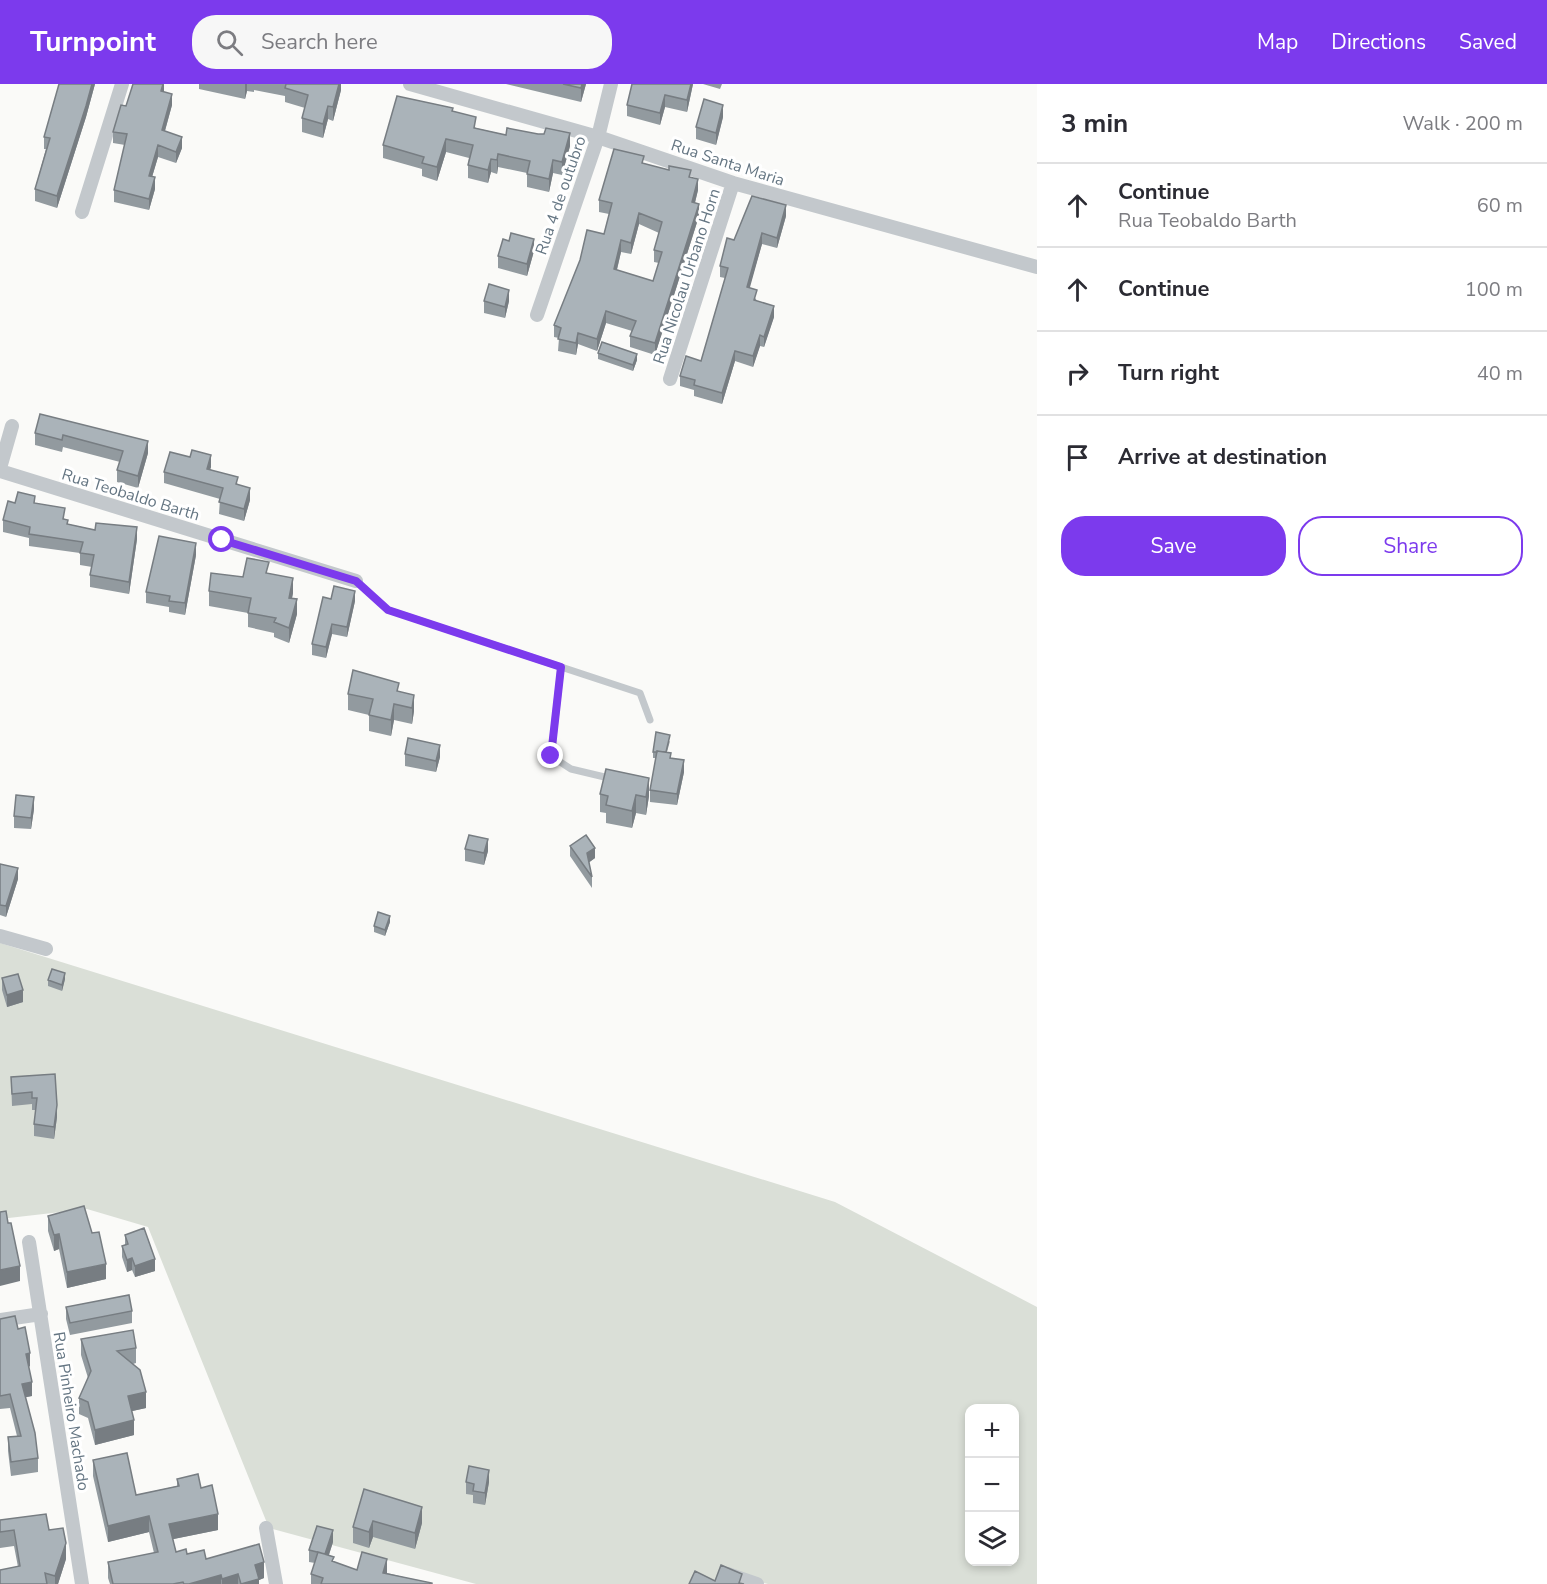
<!DOCTYPE html>
<html lang="en">
<head>
<meta charset="utf-8">
<style>
	:root { --surface:#fff; --page:#f7f7f7; --text:#2b2b33; --muted:#7c7c81; --line:#e1e1e2; --accent:#7c3aed }
	body { margin:0; font-family:"Nunito Sans",sans-serif; background:var(--page); color:var(--text) }
	.controls { position:absolute; right:18px; bottom:18px; display:grid; overflow:hidden; border-radius:12px; box-shadow:0 3px 9px #0003 }
	.controls button { width:54px; height:54px; display:grid; place-items:center; padding:0; border:0; border-bottom:2px solid var(--line); background:var(--surface); color:var(--text); font:30px sans-serif }
	.stop { position:absolute; width:18px; height:18px; margin:-14px; border:4px solid #7c3aed; border-radius:50%; background:#fff }
	.stop.end { background:#7c3aed; border-color:#fff; box-shadow:0 2px 6px #0008 }
	.list { margin:0; padding:0; list-style:none }
	h2 { display:flex; justify-content:space-between; align-items:center; height:78px; margin:0; padding:0 24px; font-size:26px }
	h2 small { font-size:20px; font-weight:400; color:var(--muted) }
	.list li { display:grid; grid-template-columns:39px 1fr auto; gap:18px; align-items:center; box-sizing:border-box; height:84px; padding:0 24px; border-top:2px solid var(--line) }
	.list b { display:block; font-size:22px; white-space:nowrap }
	.list p { margin:0; font-size:20px; white-space:nowrap; color:var(--muted) }
	.list em { font-size:20px; font-style:normal; color:var(--muted) }
	.actions { display:flex; gap:12px; padding:18px 24px }
	.actions a { flex:1; padding:14px 0; border:2px solid var(--accent); border-radius:24px; text-align:center; font-size:21px; color:var(--accent) }
	.actions .main { background:var(--accent); color:#fff }
	.icon { flex:none; width:33px; height:33px; fill:none; stroke:currentColor; stroke-width:2; stroke-linecap:round; stroke-linejoin:round }
	.map { position:relative; flex:none; width:1037px; height:1500px; overflow:hidden }
	header { display:flex; align-items:center; gap:36px; box-sizing:border-box; height:84px; padding:0 30px; background:var(--accent); color:#fff }
	header strong { font-size:28px }
	nav { display:flex; gap:33px; margin-inline-start:auto; font-size:21px }
	.search { width:420px; height:54px; background:var(--page); display:flex; align-items:center; gap:15px; box-sizing:border-box; padding:0 21px; border-radius:24px; color:var(--muted); font-size:22px }
	main { display:flex }
	aside { flex:1; background:var(--surface) }
	.map>svg:first-child { display:block }
	.green { fill:#dadfd7; fill-rule:evenodd }
	.lines { fill:none; stroke-linecap:round; stroke-linejoin:round }
	.lane { stroke:#c3c8cc; stroke-width:7 }
	.street { stroke:#c3c8cc; stroke-width:14 }
	.wall { fill:#929a9f; fill-rule:evenodd }
	.shaded-wall { fill:#777d82 }
	.building { fill:#aab3b9; stroke:#777d82; stroke-width:1.5; fill-rule:evenodd }
	.route { stroke:#7c3aed; stroke-width:8 }
	.labels { text-anchor:middle; stroke-width:6; stroke-linejoin:round; paint-order:stroke }
	.street-label { font-size:16px; fill:#657683; stroke:#fff }
</style>
</head>
<body>
<header>
<strong>Turnpoint</strong>
<div class="search"><svg class="icon" aria-label="search" viewBox="0 0 24 24"><circle cx="10" cy="10" r="6"/><path d="M15 15l6 6"/></svg>Search here</div>
<nav><a>Map</a><a>Directions</a><a>Saved</a></nav>
</header>
<main>
<div class="map">
<svg width="1037" height="1500" viewBox="0 0 1037 1500">
	<rect width="100%" height="100%" fill="#fafaf8"/>
	<path class="green" d="M 0,859 L 835,1118 L 1037,1223 L 1037,1500 L 768,1500 L 729,1490 L 709,1500 L 476,1500 L 269,1444 L 148,1143 L 87,1125 L 0,1135 ZM 969,1324 L 1014,1324 L 1014,1478 L 969,1478 Z"/>
	<g class="lines">
		<path class="lane" d="M 356,497 L 388,526 L 640,609 L 650,636
			M 561,583 L 551,672 L 571,685 L 613,695"/>
		<path class="street" d="M 410,0 L 598,53 L 733,99 L 1037,183
			M 82,128 L 122,0
			M 537,231 L 598,53 L 611,0
			M 670,295 L 733,99
			M 0,384 L 12,342
			M 0,387 L 356,497
			M 0,852 L 46,865
			M 29,1158 L 82,1500
			M 0,1236 L 41,1230
			M 266,1444 L 276,1500
			M 728,1490 L 757,1500"/>
	</g>
	<path class="wall" d="M 59,0 L 95,0 L 86,33 L 57,124 L 35,117 L 35,105 L 46,65 L 44,65 L 44,53 Z
		M 164,0 L 164,8 L 172,21 L 165,47 L 182,64 L 176,79 L 158,73 L 152,93 L 155,105 L 149,126 L 114,118 L 114,106 L 125,61 L 113,59 L 113,48 L 126,22 Z
		M 199,0 L 341,0 L 341,6 L 333,37 L 328,35 L 323,54 L 302,48 L 302,34 L 305,24 L 285,18 L 285,12 L 254,6 L 254,8 L 247,7 L 245,15 L 199,5 Z
		M 506,0 L 586,0 L 581,18 Z
		M 693,0 L 687,28 L 665,23 L 660,41 L 627,32 L 627,21 Z
		M 703,0 L 722,0 L 720,5 Z
		M 453,27 L 476,44 L 506,51 L 570,62 L 562,91 L 553,89 L 549,108 L 527,103 L 527,89 L 498,83 L 497,90 L 491,88 L 488,99 L 468,94 L 468,81 L 469,74 L 446,68 L 437,97 L 422,92 L 422,85 L 383,74 L 383,61 Z
		M 723,33 L 716,61 L 696,55 L 696,43 Z
		M 644,80 L 691,93 L 698,106 L 695,119 L 699,132 L 655,271 L 630,263 L 630,252 L 632,247 L 606,239 L 597,267 L 578,260 L 576,271 L 558,267 L 559,254 L 554,253 L 554,241 L 604,150 L 609,130 L 599,128 L 599,116 ZM 639,140 L 659,149 L 654,166 L 654,178 L 659,179 L 653,197 L 617,186 L 621,168 L 631,170 Z
		M 786,132 L 777,164 L 762,160 L 749,204 L 757,217 L 774,233 L 764,263 L 760,262 L 753,283 L 735,277 L 722,320 L 694,312 L 694,306 L 680,302 L 680,292 L 701,277 L 725,194 L 720,193 L 720,182 L 734,156 Z
		M 534,167 L 527,192 L 498,184 L 498,172 Z
		M 484,217 L 509,217 L 505,234 L 484,229 Z
		M 598,269 L 637,276 L 633,287 L 598,275 Z
		M 35,349 L 148,357 L 148,369 L 138,404 L 117,398 L 117,386 L 120,378 L 63,363 L 62,368 L 35,361 Z
		M 211,383 L 210,385 L 238,400 L 250,416 L 244,437 L 219,430 L 220,415 L 164,399 L 164,388 Z
		M 15,419 L 35,419 L 65,435 L 68,440 L 137,455 L 129,510 L 90,503 L 90,491 L 92,483 L 80,481 L 80,469 L 29,462 L 29,454 L 3,448 L 3,436 Z
		M 196,471 L 185,531 L 169,528 L 169,523 L 146,519 L 146,508 Z
		M 269,489 L 293,509 L 292,514 L 297,530 L 289,559 L 274,553 L 274,549 L 248,543 L 248,529 L 209,522 L 209,507 L 243,493 Z
		M 331,515 L 355,517 L 347,553 L 332,550 L 326,574 L 312,571 L 312,560 Z
		M 399,608 L 414,627 L 412,640 L 394,636 L 391,652 L 369,647 L 369,631 L 348,626 L 348,610 Z
		M 670,657 L 667,668 L 671,674 L 684,688 L 677,721 L 650,718 L 650,706 L 656,674 L 653,674 L 653,668 Z
		M 405,670 L 440,673 L 436,688 L 405,682 Z
		M 600,710 L 649,712 L 646,731 L 636,729 L 632,744 L 606,739 L 606,729 L 600,728 Z
		M 34,725 L 31,745 L 14,744 L 14,732 Z
		M 570,762 L 595,774 L 589,778 L 592,793 L 592,804 L 570,772 Z
		M 465,765 L 488,767 L 484,781 L 465,777 Z
		M 0,780 L 18,795 L 6,833 L 0,831 Z
		M 390,838 L 385,852 L 374,848 L 374,842 Z
		M 2,894 L 23,918 L 7,923 L 2,906 Z
		M 65,895 L 62,907 L 48,902 L 48,896 Z
		M 55,990 L 57,1033 L 54,1055 L 34,1052 L 34,1040 L 36,1026 L 32,1026 L 32,1020 L 12,1022 L 11,993 Z
		M 48,1132 L 106,1195 L 67,1204 L 59,1165 L 54,1167 L 48,1147 Z
		M 125,1151 L 155,1187 L 135,1193 L 132,1186 L 127,1188 L 122,1173 L 122,1162 L 125,1161 Z
		M 66,1223 L 132,1227 L 132,1239 L 70,1251 L 66,1235 Z
		M 0,1235 L 18,1245 L 30,1282 L 29,1283 L 32,1312 L 25,1313 L 38,1374 L 38,1388 L 11,1392 L 8,1367 L 8,1353 L 17,1352 L 10,1324 L 0,1325 Z
		M 81,1255 L 136,1264 L 136,1279 L 133,1280 L 146,1324 L 132,1327 L 134,1351 L 95,1361 L 88,1334 L 79,1330 L 79,1314 L 88,1294 L 81,1271 Z
		M 93,1376 L 136,1411 L 177,1402 L 177,1395 L 201,1404 L 218,1446 L 173,1455 L 176,1468 L 206,1475 L 264,1494 L 259,1496 L 259,1500 L 110,1500 L 108,1494 L 108,1478 L 154,1469 L 149,1448 L 108,1458 L 93,1392 Z
		M 466,1398 L 489,1398 L 485,1421 L 473,1419 L 473,1411 L 466,1410 Z
		M 364,1405 L 422,1439 L 415,1465 L 373,1453 L 369,1464 L 353,1459 L 353,1443 Z
		M 0,1436 L 49,1446 L 66,1475 L 58,1500 L 0,1500 L 18,1483 L 14,1462 L 0,1464 Z
		M 333,1458 L 329,1471 L 334,1478 L 357,1486 L 387,1489 L 432,1500 L 311,1500 L 311,1490 L 315,1479 L 309,1478 L 309,1466 Z"/>
	<path class="shaded-wall" d="M 92,0 L 95,0 L 86,33 L 57,124 L 57,112 Z
		M 163,0 L 164,0 L 164,10 L 161,7 Z
		M 245,0 L 247,0 L 247,7 L 245,15 Z
		M 339,0 L 341,0 L 341,6 L 333,37 L 333,23 Z
		M 582,0 L 586,0 L 581,18 L 581,4 Z
		M 691,0 L 693,0 L 687,28 L 687,16 Z
		M 172,10 L 172,21 L 162,57 L 162,46 Z
		M 665,11 L 665,23 L 660,41 L 660,29 Z
		M 723,21 L 723,33 L 716,61 L 716,49 Z
		M 328,22 L 328,35 L 323,54 L 323,40 Z
		M 570,49 L 570,62 L 562,91 L 562,78 Z
		M 182,53 L 182,64 L 176,79 L 176,68 Z
		M 446,55 L 446,68 L 437,97 L 437,83 Z
		M 158,61 L 158,73 L 149,103 L 149,92 Z
		M 498,70 L 498,83 L 497,90 L 497,76 Z
		M 491,75 L 491,88 L 488,99 L 488,86 Z
		M 553,76 L 553,89 L 549,108 L 549,95 Z
		M 155,93 L 155,105 L 149,126 L 149,115 Z
		M 698,95 L 698,106 L 692,130 L 692,118 Z
		M 699,120 L 699,132 L 655,271 L 655,259 Z
		M 786,121 L 786,132 L 777,164 L 777,154 Z
		M 639,129 L 639,140 L 631,170 L 631,159 Z
		M 762,149 L 762,160 L 747,214 L 747,203 Z
		M 534,155 L 534,167 L 527,192 L 527,180 Z
		M 621,156 L 621,168 L 614,197 L 614,185 Z
		M 509,206 L 509,217 L 505,234 L 505,223 Z
		M 774,222 L 774,233 L 764,263 L 764,253 Z
		M 606,227 L 606,239 L 597,267 L 597,255 Z
		M 578,249 L 578,260 L 576,271 L 576,259 Z
		M 760,251 L 760,262 L 753,283 L 753,272 Z
		M 735,267 L 735,277 L 722,320 L 722,309 Z
		M 637,270 L 637,276 L 633,287 L 633,281 Z
		M 148,357 L 148,369 L 138,404 L 138,392 Z
		M 211,371 L 211,383 L 207,396 L 207,385 Z
		M 250,404 L 250,416 L 244,437 L 244,425 Z
		M 137,443 L 137,455 L 129,510 L 129,498 Z
		M 196,459 L 196,471 L 185,531 L 185,519 Z
		M 293,494 L 293,509 L 289,529 L 289,514 Z
		M 355,507 L 355,517 L 347,553 L 347,543 Z
		M 297,515 L 297,530 L 289,559 L 289,544 Z
		M 332,540 L 332,550 L 326,574 L 326,563 Z
		M 414,611 L 414,627 L 412,640 L 412,624 Z
		M 394,620 L 394,636 L 391,652 L 391,636 Z
		M 440,661 L 440,673 L 436,688 L 436,677 Z
		M 684,676 L 684,688 L 677,721 L 677,710 Z
		M 649,694 L 649,712 L 646,731 L 646,713 Z
		M 636,711 L 636,729 L 632,744 L 632,727 Z
		M 34,713 L 34,725 L 31,745 L 31,734 Z
		M 488,755 L 488,767 L 484,781 L 484,769 Z
		M 595,764 L 595,774 L 587,780 L 587,769 Z
		M 18,784 L 18,795 L 6,833 L 6,822 Z
		M 390,832 L 390,838 L 385,852 L 385,846 Z
		M 65,889 L 65,895 L 62,907 L 62,901 Z
		M 23,906 L 23,918 L 7,923 L 7,911 Z
		M 57,1021 L 57,1033 L 54,1055 L 54,1043 Z
		M 59,1150 L 59,1165 L 54,1167 L 54,1151 Z
		M 132,1174 L 132,1186 L 127,1188 L 127,1176 Z
		M 155,1175 L 155,1187 L 135,1193 L 135,1182 Z
		M 106,1180 L 106,1195 L 67,1204 L 67,1188 Z
		M 20,1182 L 20,1197 L 0,1202 L 0,1186 Z
		M 30,1269 L 30,1282 L 26,1283 L 26,1270 Z
		M 32,1298 L 32,1312 L 22,1314 L 22,1300 Z
		M 146,1308 L 146,1324 L 128,1328 L 128,1312 Z
		M 134,1336 L 134,1351 L 95,1361 L 95,1346 Z
		M 489,1386 L 489,1398 L 485,1421 L 485,1409 Z
		M 422,1423 L 422,1439 L 415,1465 L 415,1449 Z
		M 218,1430 L 218,1446 L 169,1456 L 169,1440 Z
		M 149,1432 L 149,1448 L 108,1458 L 108,1442 Z
		M 373,1437 L 373,1453 L 369,1464 L 369,1448 Z
		M 333,1446 L 333,1458 L 325,1482 L 325,1470 Z
		M 66,1459 L 66,1475 L 58,1500 L 55,1500 L 55,1492 Z
		M 387,1475 L 387,1491 L 383,1489 Z
		M 264,1478 L 264,1494 L 259,1496 L 259,1500 L 242,1500 L 255,1481 Z
		M 238,1490 L 238,1500 L 222,1500 L 222,1495 Z
		M 221,1491 L 221,1500 L 189,1500 Z"/>
	<path class="building" d="M 59,0 L 92,0 L 86,22 L 57,112 L 35,105 L 50,54 L 44,53 Z
		M 133,0 L 163,0 L 161,7 L 172,10 L 162,46 L 182,53 L 176,68 L 158,61 L 149,92 L 155,93 L 149,115 L 114,106 L 127,50 L 113,48 L 121,21 L 126,22 Z
		M 286,0 L 339,0 L 333,23 L 328,22 L 323,40 L 302,34 L 308,11 L 285,4 Z
		M 563,0 L 582,0 L 581,4 Z
		M 632,0 L 691,0 L 687,16 L 665,11 L 660,29 L 627,21 Z
		M 397,12 L 453,24 L 452,27 L 476,33 L 474,44 L 506,51 L 507,44 L 538,50 L 544,50 L 546,44 L 570,49 L 562,78 L 553,76 L 549,95 L 527,90 L 530,77 L 498,70 L 497,76 L 491,75 L 488,86 L 468,81 L 473,61 L 446,55 L 437,83 L 422,79 L 424,73 L 383,61 Z
		M 704,15 L 723,21 L 716,49 L 696,43 Z
		M 614,65 L 644,72 L 642,79 L 669,86 L 669,82 L 691,86 L 689,93 L 698,95 L 692,118 L 699,120 L 655,259 L 630,252 L 636,237 L 606,227 L 597,255 L 578,249 L 576,259 L 558,255 L 561,244 L 554,241 L 580,176 L 587,146 L 604,150 L 612,119 L 599,116 ZM 639,129 L 662,138 L 654,166 L 662,168 L 653,197 L 614,185 L 621,156 L 631,159 Z
		M 752,112 L 786,121 L 777,154 L 762,149 L 747,203 L 757,206 L 754,216 L 774,222 L 764,253 L 760,251 L 753,272 L 735,267 L 722,309 L 694,301 L 695,296 L 680,292 L 686,272 L 701,277 L 728,184 L 720,182 L 727,154 L 734,156 Z
		M 511,149 L 534,155 L 527,180 L 498,172 L 503,155 L 509,157 Z
		M 489,200 L 509,206 L 505,223 L 484,217 Z
		M 602,258 L 637,270 L 633,281 L 598,269 Z
		M 40,330 L 148,357 L 138,392 L 117,386 L 123,367 L 63,351 L 62,356 L 35,349 Z
		M 192,366 L 211,371 L 207,385 L 238,393 L 236,400 L 250,404 L 244,425 L 219,418 L 223,404 L 164,388 L 170,368 L 190,373 Z
		M 18,408 L 35,412 L 34,419 L 65,424 L 63,435 L 68,436 L 67,440 L 95,446 L 96,439 L 137,443 L 129,498 L 90,491 L 94,471 L 80,469 L 83,458 L 29,450 L 30,443 L 3,436 L 8,417 L 15,419 Z
		M 159,452 L 196,459 L 185,519 L 169,517 L 170,512 L 146,508 Z
		M 247,474 L 269,478 L 266,489 L 293,494 L 289,514 L 297,515 L 289,544 L 274,538 L 276,534 L 248,529 L 251,514 L 209,507 L 211,489 L 243,493 Z
		M 334,502 L 355,507 L 347,543 L 332,540 L 326,563 L 312,560 L 323,513 L 331,515 Z
		M 353,586 L 399,599 L 397,607 L 414,611 L 412,624 L 394,620 L 391,636 L 369,631 L 373,615 L 348,610 Z
		M 656,648 L 670,651 L 666,668 L 657,667 L 657,668 L 653,668 Z
		M 408,654 L 440,661 L 436,677 L 405,670 Z
		M 657,667 L 671,669 L 670,674 L 684,676 L 677,710 L 650,706 Z
		M 606,685 L 649,694 L 646,713 L 636,711 L 632,727 L 606,721 L 608,712 L 600,710 Z
		M 16,711 L 34,713 L 31,734 L 14,732 Z
		M 469,751 L 488,755 L 484,769 L 465,765 Z
		M 586,751 L 595,764 L 587,769 L 592,793 L 570,762 Z
		M 0,780 L 18,784 L 6,822 L 0,821 Z
		M 378,828 L 390,832 L 385,846 L 374,842 Z
		M 52,885 L 65,889 L 62,901 L 48,896 Z
		M 18,890 L 23,906 L 7,911 L 2,894 Z
		M 55,990 L 57,1021 L 54,1043 L 34,1040 L 37,1014 L 32,1014 L 32,1008 L 12,1010 L 11,993 Z
		M 84,1122 L 92,1149 L 99,1148 L 106,1180 L 67,1188 L 59,1150 L 54,1151 L 48,1132 Z
		M 6,1127 L 8,1139 L 11,1139 L 20,1182 L 0,1186 L 0,1128 Z
		M 144,1144 L 155,1175 L 135,1182 L 132,1174 L 127,1176 L 122,1162 L 128,1160 L 125,1151 Z
		M 129,1211 L 132,1227 L 70,1239 L 66,1223 Z
		M 15,1232 L 18,1245 L 25,1243 L 30,1269 L 26,1270 L 32,1298 L 22,1300 L 35,1349 L 38,1374 L 11,1378 L 8,1353 L 21,1352 L 10,1310 L 0,1312 L 0,1235 Z
		M 133,1246 L 136,1264 L 117,1267 L 140,1286 L 146,1308 L 128,1312 L 134,1336 L 95,1346 L 88,1318 L 79,1314 L 91,1287 L 81,1255 Z
		M 127,1369 L 136,1411 L 179,1402 L 177,1395 L 198,1390 L 201,1404 L 212,1401 L 218,1430 L 169,1440 L 176,1468 L 186,1465 L 187,1470 L 204,1466 L 206,1475 L 259,1460 L 264,1478 L 255,1481 L 259,1495 L 241,1500 L 238,1490 L 222,1495 L 221,1491 L 189,1500 L 184,1500 L 183,1498 L 173,1500 L 113,1500 L 108,1478 L 158,1468 L 149,1432 L 108,1442 L 93,1376 Z
		M 469,1382 L 489,1386 L 485,1409 L 473,1407 L 474,1400 L 466,1398 Z
		M 364,1405 L 422,1423 L 415,1449 L 373,1437 L 369,1448 L 353,1443 Z
		M 46,1430 L 49,1446 L 63,1444 L 66,1459 L 55,1492 L 45,1489 L 47,1500 L 0,1500 L 0,1486 L 20,1482 L 14,1446 L 0,1448 L 0,1436 Z
		M 317,1442 L 333,1446 L 325,1470 L 309,1466 Z
		M 318,1468 L 334,1473 L 332,1477 L 357,1486 L 362,1468 L 387,1475 L 383,1489 L 432,1499 L 432,1500 L 321,1500 L 323,1494 L 311,1490 Z
		M 721,1481 L 742,1490 L 739,1499 L 744,1500 L 689,1500 L 695,1487 L 715,1497 Z"/>
	<g class="lines">
		<path class="route" d="M 222,456 L 356,497 L 388,526 L 561,583 L 551,672"/>
	</g>
	<g class="labels">
		<g class="street-label">
			<text transform="translate(728 78) rotate(18)" y="6">Rua Santa Maria</text>
			<text transform="translate(560 111) rotate(-71)" y="6">Rua 4 de outubro</text>
			<text transform="translate(686 192) rotate(-72)" y="6">Rua Nicolau Urbano Horn</text>
			<text transform="translate(131 410) rotate(17)" y="6">Rua Teobaldo Barth</text>
			<text transform="translate(72 1327) rotate(81)" y="6">Rua Pinheiro Machado</text>
		</g>
	</g>
</svg>
<div class="controls">
<button>+</button>
<button>−</button>
<button><svg class="icon" aria-label="layers" viewBox="0 0 24 24"><path d="M12 4l9 5-9 5-9-5zM3 14l9 5 9-5"/></svg></button>
</div>
<div class="stop" style="left:222px;top:456px"></div>
<div class="stop end" style="left:551px;top:672px"></div>
</div>
<aside>
<h2>3 min<small>Walk · 200 m</small></h2>
<ul class="list">
<li><svg class="icon" aria-label="ahead" viewBox="0 0 24 24"><path d="M12 20V5M6 11l6-6 6 6"/></svg><div><b>Continue</b><p>Rua Teobaldo Barth</p></div><em>60 m</em></li>
<li><svg class="icon" aria-label="ahead" viewBox="0 0 24 24"><path d="M12 20V5M6 11l6-6 6 6"/></svg><div><b>Continue</b></div><em>100 m</em></li>
<li><svg class="icon" aria-label="right" viewBox="0 0 24 24"><path d="M7 20v-9h11M14 6l5 5-5 5"/></svg><div><b>Turn right</b></div><em>40 m</em></li>
<li><svg class="icon" aria-label="arrive" viewBox="0 0 24 24"><path d="M6 21V4h12l-3 4 3 4H6"/></svg><div><b>Arrive at destination</b></div></li>
</ul>
<div class="actions"><a class="main">Save</a><a>Share</a></div>
</aside>
</main>
</body>
</html>
